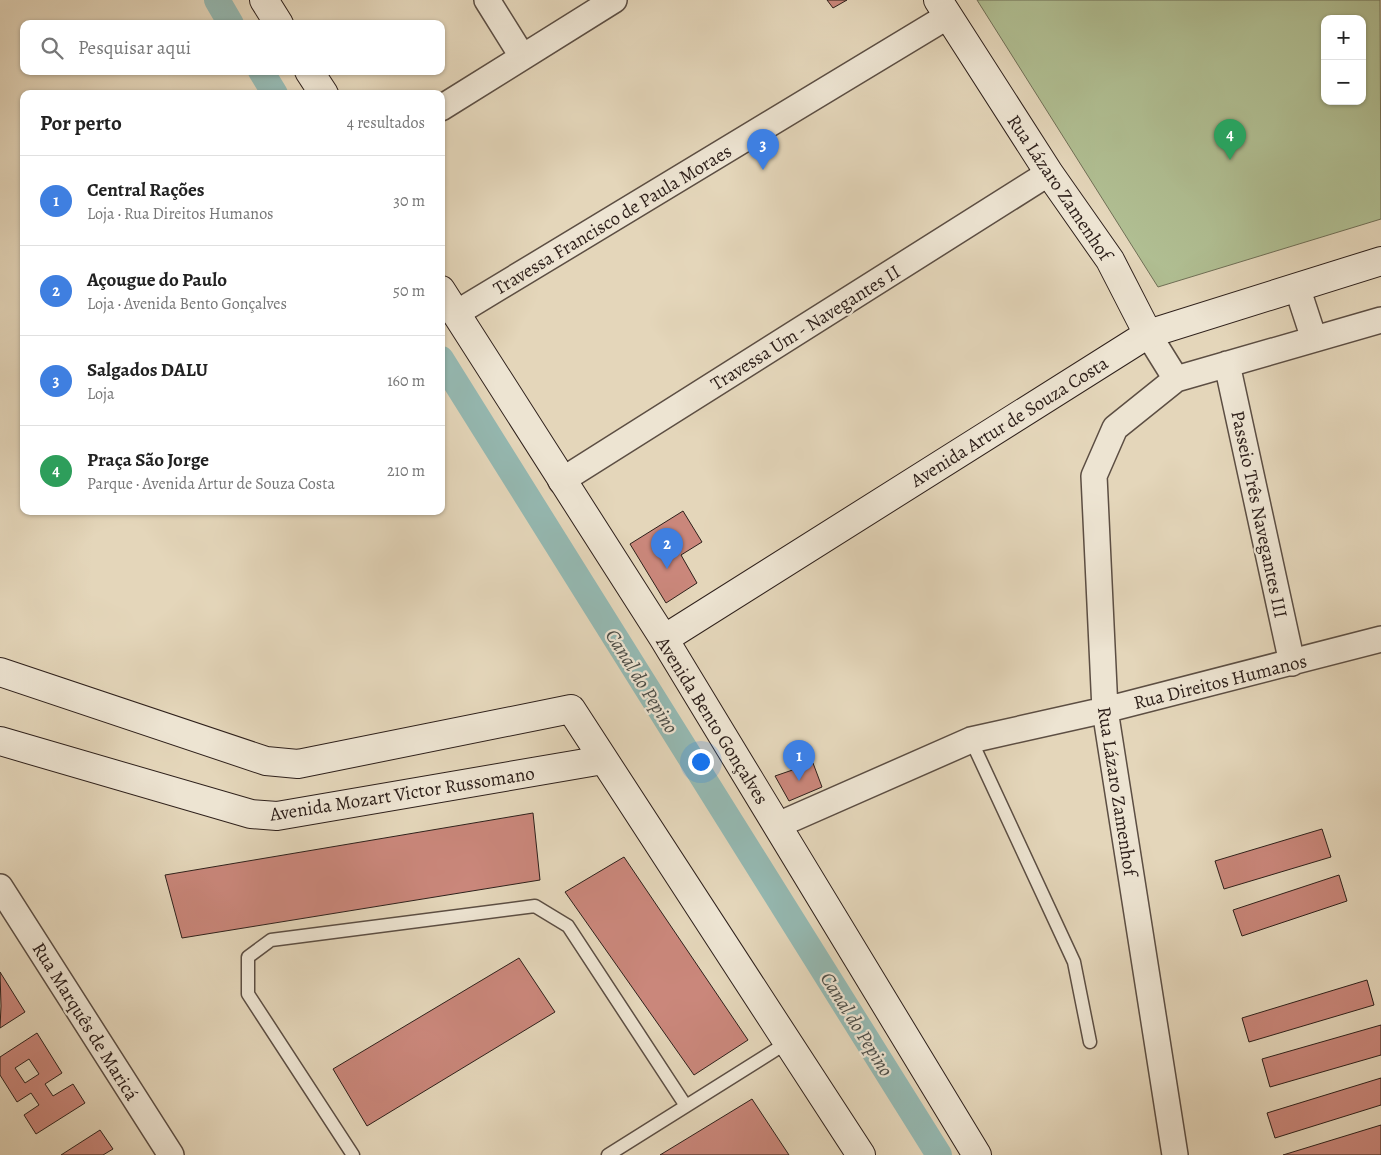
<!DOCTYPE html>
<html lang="pt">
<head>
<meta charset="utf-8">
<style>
	:root { --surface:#fff; --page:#f2f2f2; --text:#222; --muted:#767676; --line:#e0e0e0; --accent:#db2777 }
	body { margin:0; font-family:Alegreya,serif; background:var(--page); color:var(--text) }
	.controls { position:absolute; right:15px; top:15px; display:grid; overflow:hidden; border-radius:10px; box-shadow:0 1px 4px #0004 }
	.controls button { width:45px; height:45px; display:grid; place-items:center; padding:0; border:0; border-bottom:1px solid var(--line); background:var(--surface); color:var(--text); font:25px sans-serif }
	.you { position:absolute; left:700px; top:761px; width:18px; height:18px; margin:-12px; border:4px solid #fff; border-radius:50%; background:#1a73e8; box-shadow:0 0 0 8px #1a73e833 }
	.badge { display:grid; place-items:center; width:32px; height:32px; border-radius:50%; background:var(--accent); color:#fff; font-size:16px; font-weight:700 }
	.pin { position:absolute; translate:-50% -41px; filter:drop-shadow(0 1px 2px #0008) }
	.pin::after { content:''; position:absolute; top:26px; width:18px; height:15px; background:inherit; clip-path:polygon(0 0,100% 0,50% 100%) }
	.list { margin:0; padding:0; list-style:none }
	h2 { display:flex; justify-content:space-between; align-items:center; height:65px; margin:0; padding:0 20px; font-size:21px }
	h2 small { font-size:16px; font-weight:400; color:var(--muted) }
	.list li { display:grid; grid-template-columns:32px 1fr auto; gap:15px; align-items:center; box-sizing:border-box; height:90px; padding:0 20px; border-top:1px solid var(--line) }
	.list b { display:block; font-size:19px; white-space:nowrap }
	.list p { margin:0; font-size:16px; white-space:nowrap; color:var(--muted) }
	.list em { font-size:16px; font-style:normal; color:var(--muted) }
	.icon { flex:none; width:28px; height:28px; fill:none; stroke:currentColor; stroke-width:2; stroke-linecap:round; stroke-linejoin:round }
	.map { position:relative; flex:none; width:1381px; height:1155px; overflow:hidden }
	.search { position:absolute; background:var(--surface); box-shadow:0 1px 4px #0004; left:20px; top:20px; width:425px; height:55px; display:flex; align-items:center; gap:12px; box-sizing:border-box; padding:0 18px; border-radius:10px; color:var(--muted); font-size:19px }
	.panel { position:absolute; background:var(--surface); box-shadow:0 1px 4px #0004; left:20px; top:90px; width:425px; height:425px; border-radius:10px }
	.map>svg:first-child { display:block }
	.green { fill:#b0be92; stroke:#6f6f56; fill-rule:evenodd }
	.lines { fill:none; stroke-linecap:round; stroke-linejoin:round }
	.canal { stroke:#95b9b2; stroke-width:26 }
	.building { fill:#ca877b; stroke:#2e201b; fill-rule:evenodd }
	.lane-casing { stroke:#5c4e43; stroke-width:15 }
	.street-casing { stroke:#5c4e43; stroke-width:28 }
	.secondary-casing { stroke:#2e201b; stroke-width:30 }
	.lane { stroke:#ede4d2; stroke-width:12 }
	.street { stroke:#ede4d2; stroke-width:25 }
	.secondary { stroke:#ede4d2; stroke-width:28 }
	.labels { text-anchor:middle; stroke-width:4.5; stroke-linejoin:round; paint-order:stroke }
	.street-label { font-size:19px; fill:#2e201b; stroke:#ede4d2 }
	.water-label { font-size:20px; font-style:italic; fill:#4d4e48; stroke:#ede4d2 }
</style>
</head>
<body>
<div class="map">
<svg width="1381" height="1155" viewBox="0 0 1381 1155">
	<rect width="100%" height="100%" fill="#e4d6ba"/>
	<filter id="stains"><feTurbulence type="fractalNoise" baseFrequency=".004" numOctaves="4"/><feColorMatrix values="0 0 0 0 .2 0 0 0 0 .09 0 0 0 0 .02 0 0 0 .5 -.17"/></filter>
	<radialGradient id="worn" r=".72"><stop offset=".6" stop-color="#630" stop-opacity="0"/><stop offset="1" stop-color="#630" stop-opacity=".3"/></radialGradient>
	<path class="green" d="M 977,0 L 1380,0 L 1381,219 L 1158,287 ZM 1325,19 L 1362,19 L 1362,101 L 1325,101 Z"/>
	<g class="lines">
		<path class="canal" d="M 217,0 L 231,24
			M 261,71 L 275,94
			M 441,359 L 939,1155"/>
	</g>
	<path class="building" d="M 827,0 L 847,0 L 833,8 Z
		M 683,511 L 702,542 L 681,555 L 697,583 L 666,603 L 630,544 Z
		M 813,763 L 822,787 L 789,801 L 775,776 Z
		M 533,813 L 540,880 L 182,938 L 165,875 Z
		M 1322,829 L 1331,857 L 1224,889 L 1215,861 Z
		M 624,857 L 748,1040 L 694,1075 L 565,892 Z
		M 1339,875 L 1347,901 L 1242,936 L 1233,910 Z
		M 519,958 L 555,1012 L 367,1126 L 333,1069 Z
		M 0,972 L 25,1012 L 0,1028 L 1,1006 Z
		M 1367,980 L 1374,1005 L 1249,1042 L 1242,1018 Z
		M 1381,1025 L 1381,1055 L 1270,1087 L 1262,1059 Z
		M 37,1033 L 62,1073 L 45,1084 L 53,1096 L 73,1084 L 85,1103 L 36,1134 L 24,1115 L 39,1105 L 31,1093 L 17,1102 L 0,1075 L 0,1057 ZM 29,1059 L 39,1074 L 25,1083 L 15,1068 Z
		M 1381,1078 L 1381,1105 L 1275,1138 L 1267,1113 Z
		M 752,1099 L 789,1155 L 660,1155 Z
		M 1381,1125 L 1381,1155 L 1283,1155 Z
		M 100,1130 L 113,1149 L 103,1155 L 61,1155 Z"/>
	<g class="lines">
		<defs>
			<path id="lane" d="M 971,740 L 1074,962 L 1090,1042
				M 353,1155 L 248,994 L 248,957 L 271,940 L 535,906 L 568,926 L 686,1106
				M 608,1155 L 788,1042"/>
			<path id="street" d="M 487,0 L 522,56
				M 441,108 L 614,0
				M 1297,287 L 1314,339
				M 455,314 L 948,16
				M 1148,334 L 1176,379
				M 1227,364 L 1292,663
				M 561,481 L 1049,173
				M 778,825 L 971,740 L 1105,710 L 1381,639
				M 0,887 L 171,1155
				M 1175,1155 L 1105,710 L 1094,476 L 1115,428 L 1176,379 L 1381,320"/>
			<path id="secondary" d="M 264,0 L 279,24
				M 938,0 L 1049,173 L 1110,260 L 1148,334
				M 309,71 L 324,94
				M 441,290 L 664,639 L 977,1155
				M 664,639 L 1148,334 L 1381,261
				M 0,672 L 266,761 L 298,764 L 571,709 L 861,1155
				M 0,741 L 251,814 L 277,816 L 603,760"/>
		</defs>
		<use href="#lane" class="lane-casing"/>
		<use href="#street" class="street-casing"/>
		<use href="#secondary" class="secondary-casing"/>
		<use href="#lane" class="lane"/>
		<use href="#street" class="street"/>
		<use href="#secondary" class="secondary"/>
	</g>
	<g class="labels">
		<g class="street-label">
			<text transform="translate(1060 187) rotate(56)" y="7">Rua Lázaro Zamenhof</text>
			<text transform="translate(612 219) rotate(-31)" y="7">Travessa Francisco de Paula Moraes</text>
			<text transform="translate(805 327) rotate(-32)" y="7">Travessa Um - Navegantes II</text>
			<text transform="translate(1009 421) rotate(-32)" y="7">Avenida Artur de Souza Costa</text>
			<text transform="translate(1260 514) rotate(78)" y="7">Passeio Três Navegantes III</text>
			<text transform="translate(1220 681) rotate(-14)" y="7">Rua Direitos Humanos</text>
			<text transform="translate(713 720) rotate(58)" y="7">Avenida Bento Gonçalves</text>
			<text transform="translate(1118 791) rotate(81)" y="7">Rua Lázaro Zamenhof</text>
			<text transform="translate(402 793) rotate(-9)" y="7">Avenida Mozart Victor Russomano</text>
			<text transform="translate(86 1021) rotate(58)" y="7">Rua Marquês de Maricá</text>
		</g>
		<g class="water-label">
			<text transform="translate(642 681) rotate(58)" y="7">Canal do Pepino</text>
			<text transform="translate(857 1024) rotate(58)" y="7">Canal do Pepino</text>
		</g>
	</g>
	<rect width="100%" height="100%" filter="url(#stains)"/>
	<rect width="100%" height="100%" fill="url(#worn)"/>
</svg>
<div class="controls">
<button>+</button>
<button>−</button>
</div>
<div class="you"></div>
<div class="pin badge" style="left:799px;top:781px;background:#3f7fe0">1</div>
<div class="pin badge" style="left:667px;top:569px;background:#3f7fe0">2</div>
<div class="pin badge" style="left:763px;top:170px;background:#3f7fe0">3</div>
<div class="pin badge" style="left:1230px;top:160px;background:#2e9e5b">4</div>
<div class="search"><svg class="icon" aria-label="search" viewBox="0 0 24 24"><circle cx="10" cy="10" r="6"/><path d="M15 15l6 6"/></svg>Pesquisar aqui</div>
<section class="panel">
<h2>Por perto<small>4 resultados</small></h2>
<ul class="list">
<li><span class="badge" style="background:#3f7fe0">1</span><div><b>Central Rações</b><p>Loja · Rua Direitos Humanos</p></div><em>30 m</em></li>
<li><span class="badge" style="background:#3f7fe0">2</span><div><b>Açougue do Paulo</b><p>Loja · Avenida Bento Gonçalves</p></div><em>50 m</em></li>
<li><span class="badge" style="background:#3f7fe0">3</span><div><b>Salgados DALU</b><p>Loja</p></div><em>160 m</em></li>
<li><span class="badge" style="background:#2e9e5b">4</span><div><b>Praça São Jorge</b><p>Parque · Avenida Artur de Souza Costa</p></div><em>210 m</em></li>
</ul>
</section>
</div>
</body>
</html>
